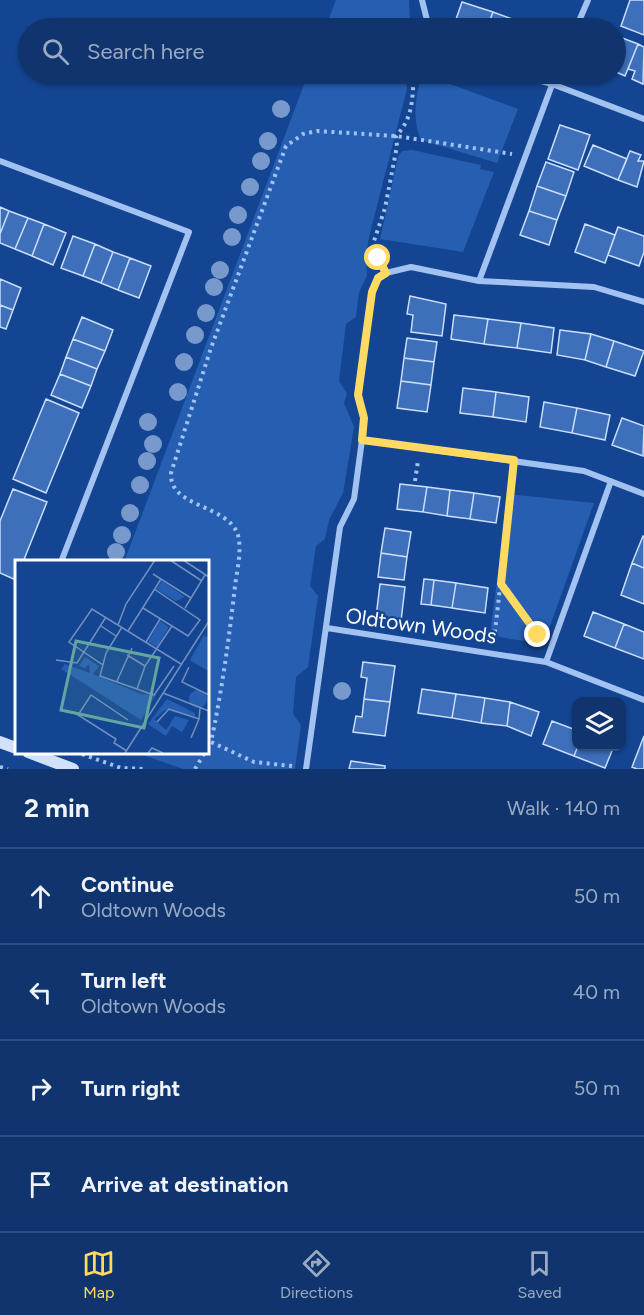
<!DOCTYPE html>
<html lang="en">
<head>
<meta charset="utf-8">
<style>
	:root { --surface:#0f346e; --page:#1d3f76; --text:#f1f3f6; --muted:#9baac2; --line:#2f4f81; --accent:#ffda63 }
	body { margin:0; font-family:Figtree,sans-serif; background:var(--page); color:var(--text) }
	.controls { position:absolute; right:18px; bottom:18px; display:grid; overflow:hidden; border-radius:12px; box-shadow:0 2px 4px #0004 }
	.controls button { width:54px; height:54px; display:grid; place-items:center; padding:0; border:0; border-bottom:2px solid var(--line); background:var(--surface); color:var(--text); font:30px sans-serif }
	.stop { position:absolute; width:18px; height:18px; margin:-14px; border:4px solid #ffda63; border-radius:50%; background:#fff }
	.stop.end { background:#ffda63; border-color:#fff; box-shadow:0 2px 6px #0008 }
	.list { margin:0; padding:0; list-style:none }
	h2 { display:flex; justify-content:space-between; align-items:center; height:78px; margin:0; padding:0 24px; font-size:26px }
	h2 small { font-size:20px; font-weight:400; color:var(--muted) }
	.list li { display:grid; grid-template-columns:39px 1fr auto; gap:18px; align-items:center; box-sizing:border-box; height:96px; padding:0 24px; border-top:2px solid var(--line) }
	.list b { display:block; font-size:22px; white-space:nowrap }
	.list p { margin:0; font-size:20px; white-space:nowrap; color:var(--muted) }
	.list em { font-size:20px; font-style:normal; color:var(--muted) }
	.icon { flex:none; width:33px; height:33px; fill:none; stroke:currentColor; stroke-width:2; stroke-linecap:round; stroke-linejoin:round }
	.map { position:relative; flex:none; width:644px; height:769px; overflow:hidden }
	.search { position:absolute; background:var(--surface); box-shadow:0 2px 4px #0004; left:18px; right:18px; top:18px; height:66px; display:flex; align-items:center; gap:15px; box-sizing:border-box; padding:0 21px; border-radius:33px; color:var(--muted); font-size:22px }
	.sheet { height:462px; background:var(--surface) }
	nav { display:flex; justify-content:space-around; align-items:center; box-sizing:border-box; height:84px; border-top:2px solid var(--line); background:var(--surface); font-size:16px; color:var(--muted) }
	nav a { display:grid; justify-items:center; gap:3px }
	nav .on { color:var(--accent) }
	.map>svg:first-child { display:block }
	.green { fill:#265eb1 }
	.building { fill:#3d6fba; stroke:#cadefc; stroke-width:1.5 }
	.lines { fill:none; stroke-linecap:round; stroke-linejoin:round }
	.path { stroke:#a2c2f1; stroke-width:4; stroke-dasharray:3 4.5; stroke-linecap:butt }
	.street { stroke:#a2c2f1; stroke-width:6 }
	.secondary { stroke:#d1e1fc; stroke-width:12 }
	.tree { fill:#7899cc }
	.route { stroke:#ffda63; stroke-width:8 }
	.labels { text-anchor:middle; stroke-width:4.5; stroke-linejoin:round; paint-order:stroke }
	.street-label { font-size:21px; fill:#fff; stroke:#144592 }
	.inset-road { fill:none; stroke:#728fbe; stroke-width:1.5 }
	.view { fill:#63a6a1; fill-opacity:0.15; stroke:#63a6a1; stroke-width:3 }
	.inset-edge { fill:none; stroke:#fff; stroke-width:3 }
</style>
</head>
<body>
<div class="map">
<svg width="644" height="769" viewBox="0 0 644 769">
	<rect width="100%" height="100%" fill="#144592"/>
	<path class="green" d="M 336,0 L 409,0 L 410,25 L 406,28 L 325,28 Z
		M 308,74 L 406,74 L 407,89 L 370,233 L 366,254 L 367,276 L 359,292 L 356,317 L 346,324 L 339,381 L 347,394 L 344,403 L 354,427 L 343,493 L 329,520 L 325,539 L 316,546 L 310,586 L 318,596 L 308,667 L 296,677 L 293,714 L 301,725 L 295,769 L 183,769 L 137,753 L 207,752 L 207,562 L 124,562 Z
		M 423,74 L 518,109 L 497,163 L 421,140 C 412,121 415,93 423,74 Z
		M 412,150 L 481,165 L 480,169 L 494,172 L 463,252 L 380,239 L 398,157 L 402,151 Z
		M 508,494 L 594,503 L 549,629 C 537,649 510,638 490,635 Z"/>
	<path class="building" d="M 630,0 L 644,0 L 644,35 L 621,26 Z
		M 462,2 L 493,12 L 487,28 L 453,28 Z
		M 493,12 L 526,24 L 525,28 L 487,28 Z
		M 617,36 L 638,44 L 625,76 L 616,72 Z
		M 638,44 L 644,47 L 643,84 L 632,79 L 635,71 L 628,69 Z
		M 560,125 L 590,135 L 578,170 L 548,159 Z
		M 593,145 L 627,159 L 618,180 L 584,166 Z
		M 630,151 L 641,155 L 638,161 L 644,161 L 637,187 L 618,180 Z
		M 546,162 L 574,172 L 566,196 L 537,186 Z
		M 537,186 L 566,196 L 557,220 L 529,211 Z
		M 0,207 L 9,211 L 0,234 Z
		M 9,211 L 28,218 L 15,249 L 0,243 L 0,234 Z
		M 529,211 L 557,220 L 549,245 L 520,235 Z
		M 28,218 L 44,224 L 32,256 L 15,249 Z
		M 44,224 L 66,233 L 53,265 L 32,256 Z
		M 585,224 L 615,235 L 605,263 L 575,252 Z
		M 618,227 L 644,236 L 644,252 L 639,266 L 608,255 Z
		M 73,236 L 95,244 L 83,276 L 61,268 Z
		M 95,244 L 113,252 L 101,283 L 83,276 Z
		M 113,252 L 130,258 L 118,290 L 101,283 Z
		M 130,258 L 151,266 L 139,298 L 118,290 Z
		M 0,279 L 21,288 L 13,310 L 0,305 Z
		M 410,296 L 446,304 L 442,336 L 411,332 L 413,315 L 407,314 Z
		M 0,305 L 13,310 L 6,329 L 0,327 Z
		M 454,315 L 488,319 L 484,344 L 451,339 Z
		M 82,317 L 113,330 L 105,351 L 73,339 Z
		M 488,319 L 521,323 L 517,348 L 484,344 Z
		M 521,323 L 554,328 L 551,353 L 517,348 Z
		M 560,330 L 591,334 L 585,360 L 557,355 Z
		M 591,334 L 614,341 L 606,367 L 585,360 Z
		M 407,338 L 437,342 L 434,362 L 404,358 Z
		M 73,339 L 105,351 L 97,369 L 66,357 Z
		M 614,341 L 644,351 L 635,376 L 606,367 Z
		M 66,357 L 97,369 L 91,386 L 60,374 Z
		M 404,358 L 434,362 L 431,385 L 401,381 Z
		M 60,374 L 91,386 L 82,408 L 51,395 Z
		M 401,381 L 431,385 L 427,412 L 397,408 Z
		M 463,388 L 496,392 L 493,417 L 460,413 Z
		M 496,392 L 529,397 L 526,422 L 493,417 Z
		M 46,399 L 79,413 L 46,493 L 13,479 Z
		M 544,402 L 577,408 L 572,433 L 540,427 Z
		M 577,408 L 610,415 L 605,440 L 572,433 Z
		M 622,418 L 644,426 L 643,456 L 612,445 Z
		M 400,484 L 427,487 L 423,512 L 397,509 Z
		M 427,487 L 450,490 L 447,516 L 423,512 Z
		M 13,489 L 47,502 L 23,562 L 16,562 L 16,580 L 0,573 L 0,521 Z
		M 450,490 L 474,493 L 470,519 L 447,516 Z
		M 474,493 L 500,497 L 496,523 L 470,519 Z
		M 385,528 L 411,532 L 407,557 L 381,553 Z
		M 643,536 L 644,537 L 644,568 L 632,563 Z
		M 381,553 L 407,557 L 404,580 L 378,577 Z
		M 632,563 L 644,568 L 644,604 L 621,595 Z
		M 424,579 L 434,580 L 431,605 L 421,604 Z
		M 434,580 L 456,583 L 452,608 L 431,605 Z
		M 456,583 L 488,588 L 485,613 L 452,608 Z
		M 380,584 L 405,587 L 401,621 L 376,617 Z
		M 593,612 L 624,624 L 615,648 L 584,636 Z
		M 624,624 L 644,632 L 644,659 L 615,648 Z
		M 363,662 L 395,666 L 390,702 L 364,699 L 367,678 L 361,677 Z
		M 422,689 L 456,694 L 452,718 L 418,713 Z
		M 456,694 L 485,698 L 481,723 L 452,718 Z
		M 485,698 L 510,702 L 507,726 L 481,723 Z
		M 364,699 L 390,702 L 385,736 L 353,732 L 356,716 L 362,717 Z
		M 510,702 L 539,712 L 531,736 L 507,726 Z
		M 552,721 L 576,730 L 578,746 L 574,756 L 543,744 Z
		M 644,736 L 644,769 L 637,769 L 632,767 Z
		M 578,746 L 614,746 L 605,768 L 574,756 Z
		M 351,761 L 385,766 L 385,769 L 349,769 Z"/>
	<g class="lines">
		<path class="path" d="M 380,262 L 374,241 L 385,208 L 397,146 L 396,136 C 414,117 412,98 414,74
			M 415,481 L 418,461
			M 501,583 L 542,637
			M 494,640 L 513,474
			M 207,748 L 211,742
			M 82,754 L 121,768 L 145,769
			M 292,766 L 254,762 L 211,742 C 222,690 229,639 235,586 C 237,571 242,550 238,535 C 228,504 169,508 171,473 L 211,348 L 286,146 L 303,134 L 317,131 L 396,136 L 512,154
			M 0,767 L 8,769
			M 195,769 L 205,752"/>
		<path class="street" d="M 422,0 L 429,28
			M 576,28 L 588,0
			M 516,74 L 552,84 L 644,119
			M 0,161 L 189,232 L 61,562
			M 479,281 L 556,74
			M 362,440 L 584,471 L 644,494
			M 327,628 L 546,662 L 644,700
			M 546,662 L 611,481
			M 306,769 L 340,527 L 354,499 L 362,440 L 364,418 L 358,395 L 372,292 L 378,278 L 386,273 L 411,267 L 479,281 L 594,287 L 644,302"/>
		<path class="secondary" d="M 0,742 L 16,748
			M 28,752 L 73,769"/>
	</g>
	<g class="tree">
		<circle cx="281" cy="109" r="9"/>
		<circle cx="268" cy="141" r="9"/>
		<circle cx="261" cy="161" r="9"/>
		<circle cx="250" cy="187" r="9"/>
		<circle cx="238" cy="215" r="9"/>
		<circle cx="232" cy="237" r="9"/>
		<circle cx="220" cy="270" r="9"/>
		<circle cx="214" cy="287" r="9"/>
		<circle cx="206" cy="313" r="9"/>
		<circle cx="195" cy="335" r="9"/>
		<circle cx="184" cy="362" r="9"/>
		<circle cx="178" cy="392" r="9"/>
		<circle cx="148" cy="422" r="9"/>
		<circle cx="153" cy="444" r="9"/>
		<circle cx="147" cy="461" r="9"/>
		<circle cx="140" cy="485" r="9"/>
		<circle cx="130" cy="513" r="9"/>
		<circle cx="122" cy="535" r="9"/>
		<circle cx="116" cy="552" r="9"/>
		<circle cx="342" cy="691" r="9"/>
	</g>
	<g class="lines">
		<path class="route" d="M 378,258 L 386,273 L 378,278 L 372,292 L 358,395 L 364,418 L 362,440 L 514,460 L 501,584 L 538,635"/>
	</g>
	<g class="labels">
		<g class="street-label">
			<text transform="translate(421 626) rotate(8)" y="7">Oldtown Woods</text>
		</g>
	</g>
	<g transform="translate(15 560)">
		<rect width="194" height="194" fill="#144592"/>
		<path d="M 147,21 L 170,37 L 161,41 L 141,29 ZM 145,61 L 154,67 L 142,87 L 133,82 ZM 189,75 L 193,78 L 193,111 L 175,100 ZM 70,97 L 84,106 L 78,114 L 126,134 L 141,135 L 126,160 L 46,109 L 50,104 L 75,113 L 74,104 L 70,108 L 64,106 ZM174 139a9 9 0 1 1 18 0a9 9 0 1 1-18 0ZM 152,139 L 180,153 L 180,157 L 150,150 L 139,159 L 151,170 L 160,156 L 174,160 L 167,172 L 157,166 L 151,176 L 133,164 Z" fill="#265eb1"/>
		<path class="inset-road" d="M 155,0 L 187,21M 168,0 L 194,17M 138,14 L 176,38M 128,48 L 173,76 L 185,60 L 139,29M 170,48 L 190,15M 103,65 L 111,44 L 140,0M 86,66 L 101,76M 107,67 L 91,93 L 85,116 L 139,135 L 159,106M 113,71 L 146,19M 131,82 L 145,59M 112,95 L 130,106M 41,100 L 62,103 L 91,57M 88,105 L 54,82 L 77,49 L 166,104M 174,107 L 167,122 L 194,135M 102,121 L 117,88M 122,129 L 130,106 L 157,66M 148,133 L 194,151M 142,162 L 154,149 L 184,159 L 185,148M 176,178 L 184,159M 112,191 L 99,183 L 101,179 L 63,155 L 76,135 L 113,160M 110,193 L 194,61M 133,193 L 137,188 L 148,193"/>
		<path class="view" d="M 61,81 L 144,98 L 129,168 L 46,150 Z"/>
		<rect width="194" height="194" class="inset-edge"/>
	</g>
</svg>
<div class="controls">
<button><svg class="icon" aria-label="layers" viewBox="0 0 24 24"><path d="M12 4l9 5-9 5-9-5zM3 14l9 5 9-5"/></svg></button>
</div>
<div class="stop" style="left:378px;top:258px"></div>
<div class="stop end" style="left:538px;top:635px"></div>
<div class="search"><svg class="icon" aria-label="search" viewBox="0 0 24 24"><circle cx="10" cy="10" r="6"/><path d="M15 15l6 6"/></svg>Search here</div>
</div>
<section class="sheet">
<h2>2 min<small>Walk · 140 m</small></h2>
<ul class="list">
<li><svg class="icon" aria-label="ahead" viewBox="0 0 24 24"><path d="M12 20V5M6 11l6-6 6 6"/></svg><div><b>Continue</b><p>Oldtown Woods</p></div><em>50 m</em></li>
<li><svg class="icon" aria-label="left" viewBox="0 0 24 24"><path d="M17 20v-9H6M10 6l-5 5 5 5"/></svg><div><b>Turn left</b><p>Oldtown Woods</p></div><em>40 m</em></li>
<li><svg class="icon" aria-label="right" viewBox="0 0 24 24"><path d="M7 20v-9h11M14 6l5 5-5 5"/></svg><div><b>Turn right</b></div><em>50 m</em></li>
<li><svg class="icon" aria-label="arrive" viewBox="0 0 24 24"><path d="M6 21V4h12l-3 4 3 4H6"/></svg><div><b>Arrive at destination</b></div></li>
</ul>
</section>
<nav>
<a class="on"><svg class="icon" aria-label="map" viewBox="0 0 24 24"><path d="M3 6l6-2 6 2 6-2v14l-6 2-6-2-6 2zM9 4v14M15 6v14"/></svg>Map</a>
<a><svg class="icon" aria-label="directions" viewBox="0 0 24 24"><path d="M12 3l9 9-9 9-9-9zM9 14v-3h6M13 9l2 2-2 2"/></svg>Directions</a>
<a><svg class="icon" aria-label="saved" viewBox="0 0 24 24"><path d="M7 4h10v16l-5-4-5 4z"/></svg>Saved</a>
</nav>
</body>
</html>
